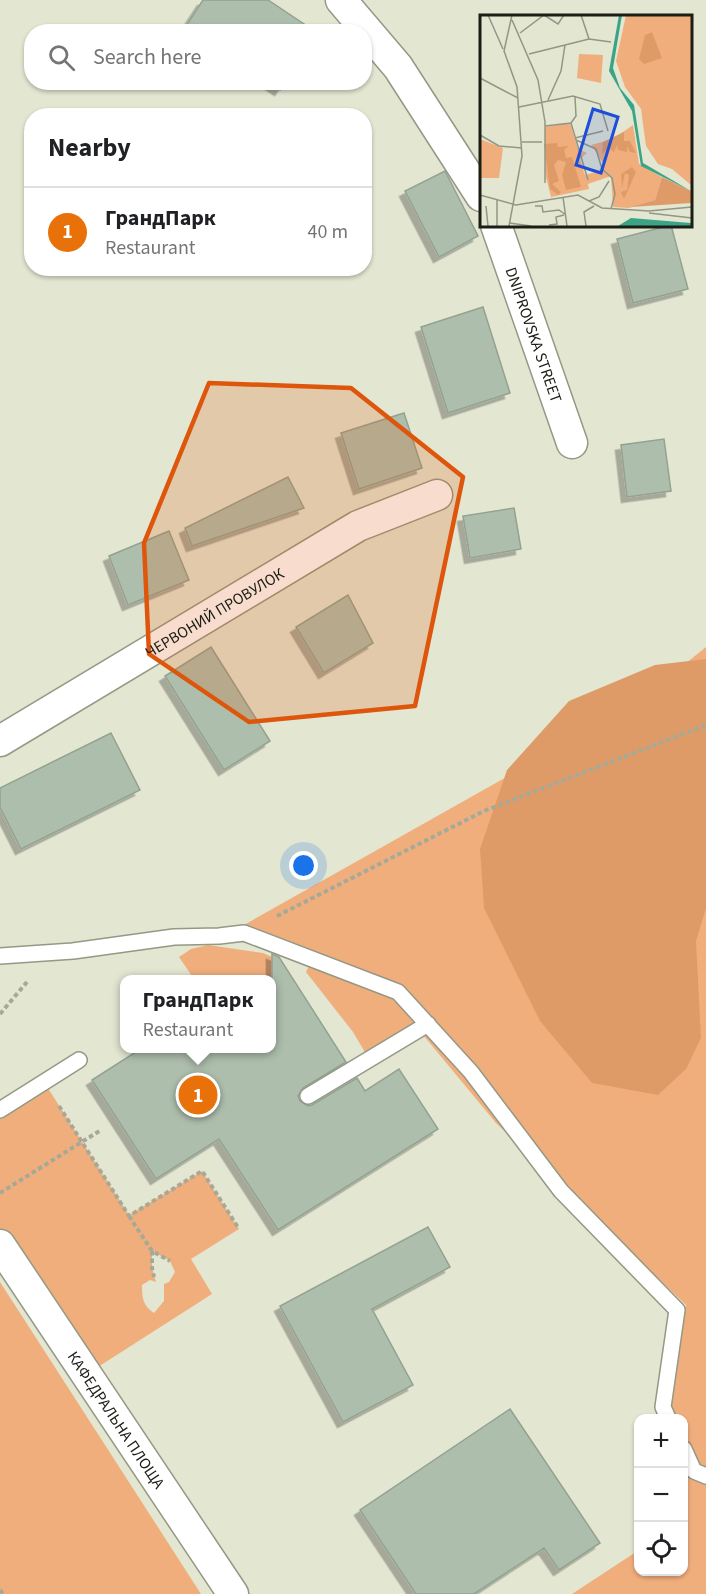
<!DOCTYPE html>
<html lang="en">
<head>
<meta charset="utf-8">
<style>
	:root { --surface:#fff; --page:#f6f6f6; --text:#202124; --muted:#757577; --line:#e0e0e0; --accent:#0866cf }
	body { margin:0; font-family:"Source Sans 3",sans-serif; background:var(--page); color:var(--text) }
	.controls { position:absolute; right:18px; bottom:18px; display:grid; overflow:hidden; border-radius:12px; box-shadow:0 2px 4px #0004 }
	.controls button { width:54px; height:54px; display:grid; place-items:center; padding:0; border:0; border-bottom:2px solid var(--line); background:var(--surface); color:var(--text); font:30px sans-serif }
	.you { position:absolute; left:304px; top:866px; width:21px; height:21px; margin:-15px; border:4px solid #fff; border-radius:50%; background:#1a73e8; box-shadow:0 0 0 9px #1a73e833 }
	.badge { display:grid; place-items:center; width:39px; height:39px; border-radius:50%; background:var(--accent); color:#fff; font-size:20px; font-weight:700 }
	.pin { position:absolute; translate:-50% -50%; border:3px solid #fff; box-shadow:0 2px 6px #0006 }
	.popup { position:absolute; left:120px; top:975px; width:156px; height:78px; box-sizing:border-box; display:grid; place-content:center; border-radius:12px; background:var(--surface); filter:drop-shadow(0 2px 4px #0005); font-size:20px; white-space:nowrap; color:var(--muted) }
	.popup b { font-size:22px; color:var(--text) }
	.popup::after { content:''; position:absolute; left:50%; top:100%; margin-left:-12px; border:12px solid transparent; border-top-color:var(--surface) }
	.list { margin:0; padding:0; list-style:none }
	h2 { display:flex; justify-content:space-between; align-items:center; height:78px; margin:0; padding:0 24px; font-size:26px }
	h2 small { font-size:20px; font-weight:400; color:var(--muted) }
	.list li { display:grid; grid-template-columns:39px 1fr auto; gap:18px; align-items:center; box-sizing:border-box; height:90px; padding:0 24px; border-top:2px solid var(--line) }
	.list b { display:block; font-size:22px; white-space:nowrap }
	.list p { margin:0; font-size:20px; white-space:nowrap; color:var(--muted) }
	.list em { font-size:20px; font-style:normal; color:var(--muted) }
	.icon { flex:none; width:33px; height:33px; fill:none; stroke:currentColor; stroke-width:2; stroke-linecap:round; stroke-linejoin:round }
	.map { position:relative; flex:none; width:706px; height:1594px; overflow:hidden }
	.search { position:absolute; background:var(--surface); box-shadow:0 2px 4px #0004; left:24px; top:24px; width:348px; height:66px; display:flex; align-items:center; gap:15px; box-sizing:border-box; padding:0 21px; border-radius:24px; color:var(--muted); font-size:22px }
	.panel { position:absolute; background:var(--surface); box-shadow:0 2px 4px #0004; left:24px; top:108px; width:348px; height:168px; border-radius:24px }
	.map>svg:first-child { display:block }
	.green { fill:#f1ae7d; fill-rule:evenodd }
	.forest { fill:#df9b67 }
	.building { fill:#aebead; stroke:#93a291; stroke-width:1.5; filter:url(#shadow) }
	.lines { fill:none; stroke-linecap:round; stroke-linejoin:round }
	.service-casing { stroke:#959884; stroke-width:18 }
	.minor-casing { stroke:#959884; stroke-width:33 }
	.path { stroke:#a7a998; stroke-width:4; stroke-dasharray:4.5 3; stroke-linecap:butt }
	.service { stroke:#fff; stroke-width:15 }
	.minor { stroke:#fff; stroke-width:30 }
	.marked { fill:#de560c; fill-opacity:0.2; stroke:#de560c; stroke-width:4.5; stroke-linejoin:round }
	.labels { text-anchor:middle; stroke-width:6; stroke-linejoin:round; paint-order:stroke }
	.street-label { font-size:16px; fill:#1c1d15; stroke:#fff }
	.inset-road { fill:none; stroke:#939686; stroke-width:1.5 }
	.view { fill:#1d4ed8; fill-opacity:0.15; stroke:#1d4ed8; stroke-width:3 }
	.inset-edge { fill:none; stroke:#1c1d15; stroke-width:3 }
</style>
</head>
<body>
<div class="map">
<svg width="706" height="1594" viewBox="0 0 706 1594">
	<defs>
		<filter id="shadow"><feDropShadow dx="-5.5" dy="5.5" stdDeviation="0" flood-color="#0004"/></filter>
	</defs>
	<rect width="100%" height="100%" fill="#e3e6d1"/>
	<path class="green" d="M 706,647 L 706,1594 L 572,1594 L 636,1552 L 638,1541 L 638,1572 L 684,1572 L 684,1418 L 663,1418 L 686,1305 L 496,1123 L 419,1030 L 369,1059 L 353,1032 L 306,972 L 309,966 L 228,934 L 634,705 Z
		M 208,945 L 263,953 L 279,960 L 290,974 L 272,986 L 272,980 L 194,979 L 179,957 L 191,949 Z
		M 44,1082 L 129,1215 L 202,1171 L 239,1229 L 191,1259 L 212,1294 L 87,1374 L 0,1245 L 0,1110 ZM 152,1251 L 170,1261 L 175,1272 L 169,1282 L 164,1284 L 164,1301 L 154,1313 C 143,1306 142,1298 142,1285 L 150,1280 L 156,1282 L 152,1268 Z
		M 0,1282 L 201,1594 L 0,1594 Z"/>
	<path class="forest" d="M 706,659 L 706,908 L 696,941 L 701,1038 L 686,1069 L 658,1095 L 592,1083 L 540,1021 L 484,908 L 480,849 L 507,770 L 569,701 L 655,665 Z"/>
	<path class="building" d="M 203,0 L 268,0 L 316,32 L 189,32 L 184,29 Z
		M 268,82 L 286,82 L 280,90 Z
		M 445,171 L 478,236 L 439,257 L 405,191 Z
		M 671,225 L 688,289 L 633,303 L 617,239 Z
		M 483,307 L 510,393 L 448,413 L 421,327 Z
		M 404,413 L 422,468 L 359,489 L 341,433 Z
		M 664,439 L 671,491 L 627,497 L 621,445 Z
		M 288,477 L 304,508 L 192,546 L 185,528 Z
		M 514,508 L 521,549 L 470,558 L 463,516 Z
		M 169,531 L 189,580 L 128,605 L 109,556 Z
		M 348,595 L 373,643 L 324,673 L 296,627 Z
		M 211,647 L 270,741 L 224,770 L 165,676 Z
		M 111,733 L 140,790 L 21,849 L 0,807 L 0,788 Z
		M 272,954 L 279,957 L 346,1062 L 303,1088 L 298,1096 L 300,1101 L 308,1106 L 312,1105 L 357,1078 L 365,1091 L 399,1069 L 438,1129 L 278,1230 L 219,1139 L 156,1179 L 92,1080 L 142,1048 L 272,1048 Z
		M 428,1227 L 450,1267 L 372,1309 L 413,1385 L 343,1422 L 280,1306 Z
		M 510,1409 L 600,1543 L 559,1570 L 544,1548 L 474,1594 L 416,1594 L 360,1510 Z"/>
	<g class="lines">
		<defs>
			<path id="service" d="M 0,956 L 73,951 L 174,937 L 219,936 L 244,933 L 398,992 L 471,1072 L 561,1191 L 677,1310 L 663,1407 L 668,1418
				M 308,1096 L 428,1024
				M 0,1110 L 79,1060
				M 684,1449 L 694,1471 L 706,1476"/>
			<g id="minor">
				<path d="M 341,0 L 398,67 L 481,196"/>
				<path id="s1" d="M 496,225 L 572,443"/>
				<path id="s2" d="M 0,741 L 358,526 L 437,495"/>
				<path id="s3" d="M 0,1245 L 233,1594"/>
			</g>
		</defs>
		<use href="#service" class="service-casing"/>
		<use href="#minor" class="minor-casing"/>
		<path class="path" d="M 277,916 L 484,811 L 706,725
			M 0,1014 L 27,982
			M 59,1106 L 129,1216 L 202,1171 L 239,1229
			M 0,1193 L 101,1130
			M 129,1216 L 152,1251 L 170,1261
			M 152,1251 L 152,1268 L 154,1277
			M 0,1590 L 3,1594"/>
		<use href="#service" class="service"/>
		<use href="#minor" class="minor"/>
	</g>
	<path class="marked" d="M 209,383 L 351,388 L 463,477 L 415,706 L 249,722 L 149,654 L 144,543 Z"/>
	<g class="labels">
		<g class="street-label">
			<text dy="6" stroke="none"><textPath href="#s1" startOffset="116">DNIPROVSKA STREET</textPath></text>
			<text dy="6" stroke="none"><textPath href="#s2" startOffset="250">ЧЕРВОНИЙ ПРОВУЛОК</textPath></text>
			<text dy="6" stroke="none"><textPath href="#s3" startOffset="210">КАФЕДРАЛЬНА ПЛОЩА</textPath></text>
		</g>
	</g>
	<g transform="translate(480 15)">
		<rect width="212" height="212" fill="#e3e6d1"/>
		<path d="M 146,0 L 211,0 L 211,170 L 192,154 L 178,149 L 166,131 L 161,94 L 145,72 L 136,46 ZM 99,39 L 123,40 L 121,68 L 97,63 ZM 90,108 L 98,134 L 107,138 L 100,144 L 105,160 L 119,156 L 123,148 L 111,130 L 133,124 L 153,110 L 159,149 L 182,162 L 175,185 L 149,193 L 133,192 L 131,161 L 108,169 L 109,174 L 71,182 L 65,158 L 65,112 ZM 0,124 L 23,133 L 19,163 L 0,163 Z" fill="#f1ae7d"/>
		<path d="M 172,17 L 182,43 L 164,49 L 159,44 L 165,20 ZM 144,117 L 144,126 L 150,126 L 156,138 L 150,137 L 147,131 L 147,137 L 138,135 L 137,130 L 134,137 L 129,133 L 122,139 L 123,127 ZM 77,128 L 78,132 L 89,131 L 84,135 L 86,143 L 92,142 L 101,172 L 86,175 L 82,160 L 86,147 L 78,145 L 74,150 L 79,166 L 72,169 L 81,177 L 78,180 L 70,174 L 64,129 ZM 152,152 L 156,157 L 144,184 L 141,177 L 147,175 L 149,160 L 145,158 L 142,173 L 141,159 ZM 182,162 L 211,176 L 211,188 L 151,192 L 175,185 Z" fill="#df9b67"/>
		<path d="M 139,0 L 142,0 L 133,53 L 140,73 L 154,90 L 163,148 L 211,176 L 161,151 L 152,96 L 129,56 ZM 151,203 L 211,208 L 211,211 L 138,211 Z" fill="#3ba487"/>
		<path class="inset-road" d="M 8,0 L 23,34M 101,0 L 109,24M 32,5 L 58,65 L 65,107 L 65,168M 40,18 L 64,0 L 78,9 L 84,0M 49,39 L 109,24 L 131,27M 0,63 L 38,83M 68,85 L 81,56 L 85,30M 39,92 L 93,81 L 120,89 L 128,116M 91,108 L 108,165M 65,111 L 91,108 L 96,101 L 95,82M 0,120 L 19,131 L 42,133M 95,123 L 123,116M 96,125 L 116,134 L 122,154 L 132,163 L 135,179 L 131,194M 42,127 L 62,127M 0,180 L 36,190 L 98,180 L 122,193 L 169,196 L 212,192M 83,182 L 87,211M 17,185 L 17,211M 109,186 L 119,182 L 129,166M 6,191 L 8,211M 55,191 L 62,191 L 63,197 L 79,195 L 86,200M 169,198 L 212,203M 29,208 L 51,211M 69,210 L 77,209 L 76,202 L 84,200M 29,211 L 42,141 L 37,72 L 24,36 L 32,0M 106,211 L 104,197 L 114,191"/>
		<path class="view" d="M 113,94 L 138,102 L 121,158 L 96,150 Z"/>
		<rect width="212" height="212" class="inset-edge"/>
	</g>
</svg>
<div class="controls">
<button>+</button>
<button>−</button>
<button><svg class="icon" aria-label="locate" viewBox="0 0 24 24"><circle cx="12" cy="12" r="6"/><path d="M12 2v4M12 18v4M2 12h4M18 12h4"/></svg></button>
</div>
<div class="you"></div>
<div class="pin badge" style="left:198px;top:1095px;background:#e8710a">1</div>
<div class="popup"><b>ГрандПарк</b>Restaurant</div>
<div class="search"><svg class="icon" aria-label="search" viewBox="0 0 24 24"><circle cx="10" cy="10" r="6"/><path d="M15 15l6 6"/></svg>Search here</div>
<section class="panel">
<h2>Nearby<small></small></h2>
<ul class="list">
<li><span class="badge" style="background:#e8710a">1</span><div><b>ГрандПарк</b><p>Restaurant</p></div><em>40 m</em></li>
</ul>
</section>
</div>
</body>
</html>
